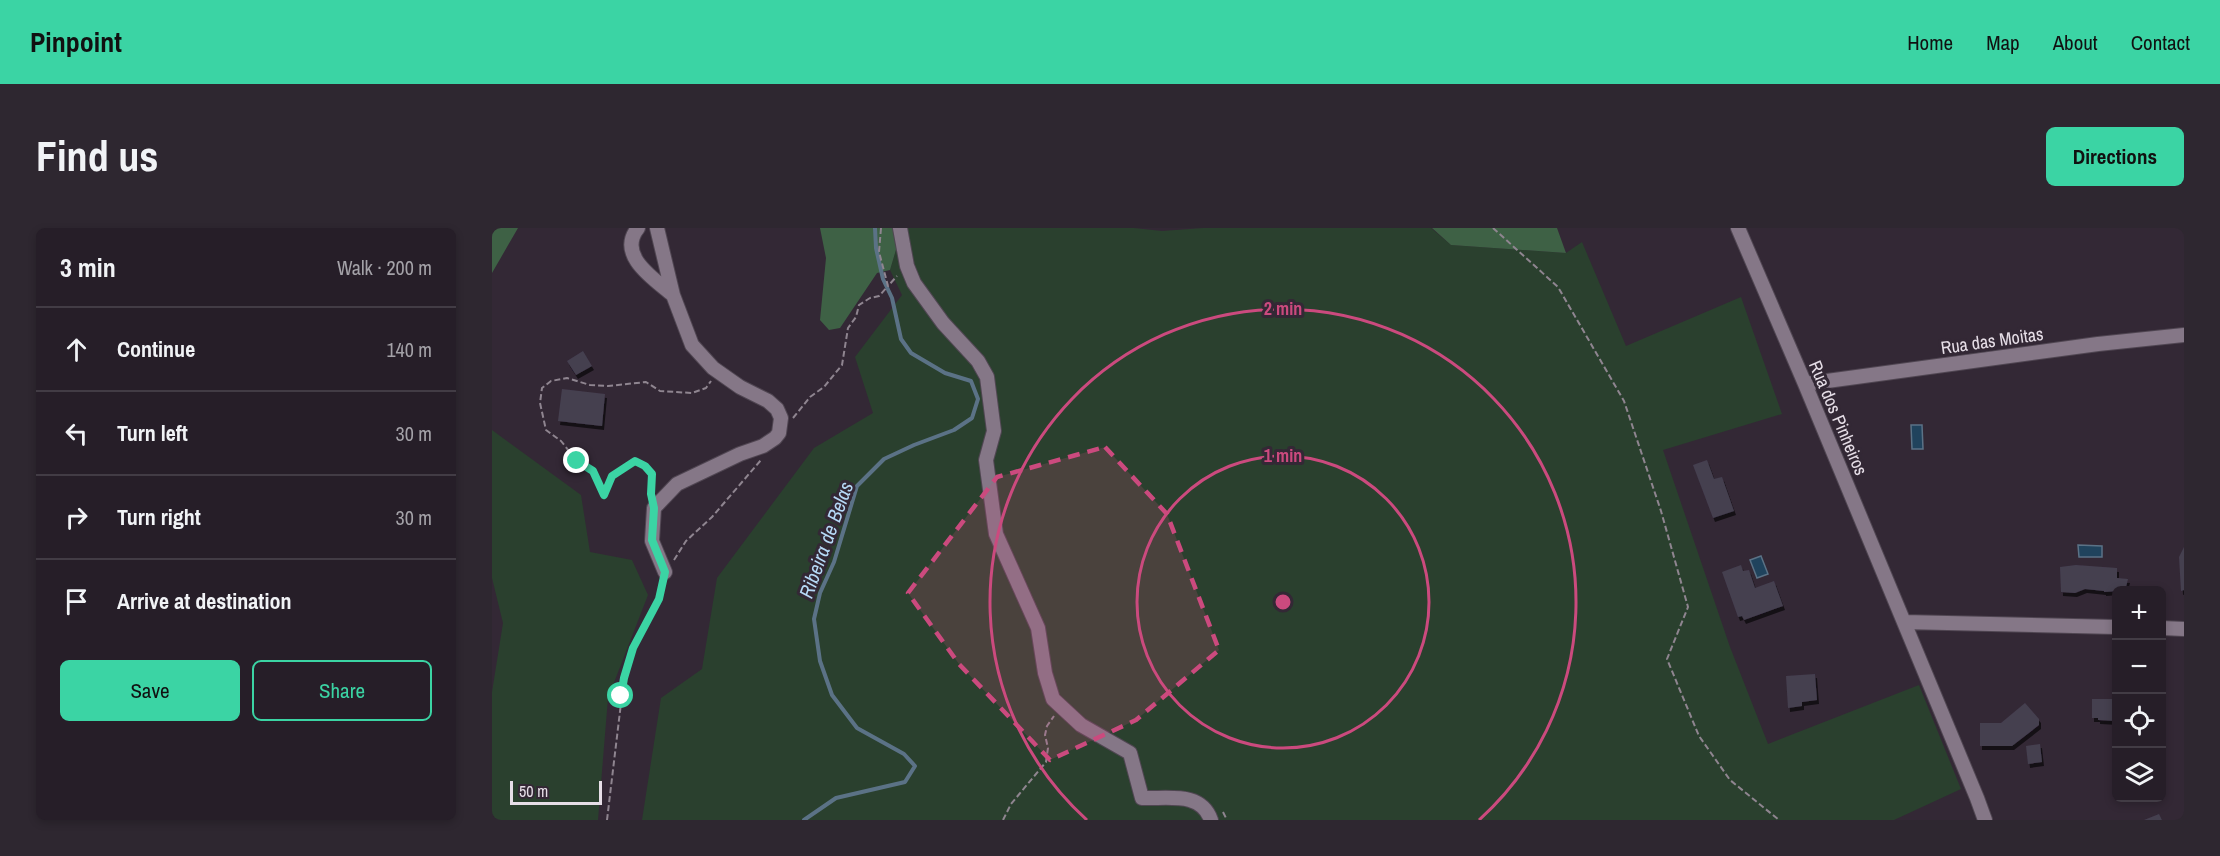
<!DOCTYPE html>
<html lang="en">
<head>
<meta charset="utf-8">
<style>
	:root { --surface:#261e28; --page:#2e2730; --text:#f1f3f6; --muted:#a4a2a8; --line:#423c45; --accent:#3bd4a4 }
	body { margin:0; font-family:"Archivo Narrow",sans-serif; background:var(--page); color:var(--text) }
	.controls { position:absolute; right:18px; bottom:18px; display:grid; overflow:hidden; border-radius:9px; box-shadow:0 3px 9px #0003 }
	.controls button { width:54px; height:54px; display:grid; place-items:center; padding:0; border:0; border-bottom:2px solid var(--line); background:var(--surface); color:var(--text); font:30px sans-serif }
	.scale { position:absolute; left:18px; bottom:15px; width:92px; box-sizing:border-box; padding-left:6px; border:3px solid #e6dee7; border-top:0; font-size:16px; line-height:21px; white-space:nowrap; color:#e6dee7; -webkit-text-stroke:4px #332835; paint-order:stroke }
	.stop { position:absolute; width:18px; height:18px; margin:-14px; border:4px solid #3bd4a4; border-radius:50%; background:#fff }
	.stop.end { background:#3bd4a4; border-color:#fff; box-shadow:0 2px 6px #0008 }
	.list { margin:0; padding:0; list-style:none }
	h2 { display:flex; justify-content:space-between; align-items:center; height:78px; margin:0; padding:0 24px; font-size:26px }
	h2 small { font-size:20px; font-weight:400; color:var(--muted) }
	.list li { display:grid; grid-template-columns:39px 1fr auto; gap:18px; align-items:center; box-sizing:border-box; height:84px; padding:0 24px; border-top:2px solid var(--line) }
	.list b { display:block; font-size:22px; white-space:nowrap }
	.list em { font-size:20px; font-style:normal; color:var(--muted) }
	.actions { display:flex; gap:12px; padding:18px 24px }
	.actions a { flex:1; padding:14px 0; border:2px solid var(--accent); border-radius:9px; text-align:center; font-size:21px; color:var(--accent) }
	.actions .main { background:var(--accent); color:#111 }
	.icon { flex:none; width:33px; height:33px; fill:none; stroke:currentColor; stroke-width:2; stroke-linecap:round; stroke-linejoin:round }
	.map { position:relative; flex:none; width:1692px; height:592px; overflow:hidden; border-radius:9px }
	header { display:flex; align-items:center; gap:36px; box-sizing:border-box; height:84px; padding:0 30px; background:var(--accent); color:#111 }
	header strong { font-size:28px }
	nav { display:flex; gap:33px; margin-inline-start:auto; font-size:21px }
	.intro { display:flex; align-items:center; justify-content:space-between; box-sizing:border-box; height:144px; padding:0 36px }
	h1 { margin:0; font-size:42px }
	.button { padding:15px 27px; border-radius:9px; background:var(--accent); color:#111; font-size:21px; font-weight:700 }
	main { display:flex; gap:36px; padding:0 36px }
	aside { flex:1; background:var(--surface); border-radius:9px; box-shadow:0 3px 9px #0003 }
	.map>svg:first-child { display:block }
	.green { fill:#2a402e }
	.forest { fill:#3e6145 }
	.water { fill:#20435d; stroke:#5b7286; stroke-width:1.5 }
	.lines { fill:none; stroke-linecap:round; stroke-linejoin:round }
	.stream { stroke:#5b7286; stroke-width:4 }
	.building { fill:#453f50; filter:url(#shadow) }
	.minor-casing { stroke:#504652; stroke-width:16 }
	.path { stroke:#8f8590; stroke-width:2; stroke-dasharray:6 3; stroke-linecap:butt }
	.minor { stroke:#857787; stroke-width:14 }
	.route { stroke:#3bd4a4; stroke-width:8 }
	.marked { fill:#cb4a7e; fill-opacity:0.2; stroke:#cb4a7e; stroke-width:4.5; stroke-dasharray:12 8; stroke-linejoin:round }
	.ring { fill:none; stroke:#cb4a7e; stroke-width:3 }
	.labels { text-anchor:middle; stroke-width:6; stroke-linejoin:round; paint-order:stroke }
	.street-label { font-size:18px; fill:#e6dee7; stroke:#332835 }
	.water-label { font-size:20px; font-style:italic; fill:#b6d9f6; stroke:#332835 }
	.centre { fill:#cb4a7e; stroke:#332835; stroke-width:3 }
	.ring-label { font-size:18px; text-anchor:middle; font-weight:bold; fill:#cb4a7e; stroke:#332835; stroke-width:6; stroke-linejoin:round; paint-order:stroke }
</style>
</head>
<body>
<header>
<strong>Pinpoint</strong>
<nav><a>Home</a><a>Map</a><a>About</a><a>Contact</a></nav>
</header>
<div class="intro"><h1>Find us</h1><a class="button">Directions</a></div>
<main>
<aside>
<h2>3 min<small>Walk · 200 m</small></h2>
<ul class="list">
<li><svg class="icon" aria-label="ahead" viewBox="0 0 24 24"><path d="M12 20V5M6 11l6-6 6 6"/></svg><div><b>Continue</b></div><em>140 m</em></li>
<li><svg class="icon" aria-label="left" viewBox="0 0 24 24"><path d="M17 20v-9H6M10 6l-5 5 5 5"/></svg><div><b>Turn left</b></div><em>30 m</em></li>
<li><svg class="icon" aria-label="right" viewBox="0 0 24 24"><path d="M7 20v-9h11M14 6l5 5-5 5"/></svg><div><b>Turn right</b></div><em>30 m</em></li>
<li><svg class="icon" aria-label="arrive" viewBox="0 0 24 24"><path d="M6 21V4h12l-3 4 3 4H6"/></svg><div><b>Arrive at destination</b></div></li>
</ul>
<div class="actions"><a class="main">Save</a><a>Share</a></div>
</aside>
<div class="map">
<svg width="1692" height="592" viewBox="0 0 1692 592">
	<defs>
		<filter id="shadow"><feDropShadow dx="2" dy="4" stdDeviation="0" flood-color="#0009"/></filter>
	</defs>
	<rect width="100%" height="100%" fill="#332835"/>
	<path class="green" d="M 413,0 L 642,0 L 670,3 L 711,0 L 939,0 L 959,17 L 1074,25 L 1090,14 L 1134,118 L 1249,69 L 1290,186 L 1171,222 L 1238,419 L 1276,516 L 1427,457 L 1469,561 L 1402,592 L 150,592 L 169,470 L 210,441 L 225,350 L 322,220 L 381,185 L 363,129 L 410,67 L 398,42 L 406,15 Z
		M 0,202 L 89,267 L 98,324 L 140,332 L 156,367 L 116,470 L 106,592 L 0,592 L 0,464 L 11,395 L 0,350 Z"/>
	<path class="forest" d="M 0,0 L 26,0 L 0,45 Z
		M 328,0 L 413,0 L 406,15 L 398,42 L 385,45 L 348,100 L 337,102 L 328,92 L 334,30 Z
		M 940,0 L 1065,0 L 1074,25 L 959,17 Z"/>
	<path class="water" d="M 1419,197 L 1430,197 L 1431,221 L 1420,221 Z
		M 1586,317 L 1610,318 L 1610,329 L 1587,329 Z
		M 1269,328 L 1276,346 L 1265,350 L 1258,332 Z"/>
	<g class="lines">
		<path class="stream" d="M 312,592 L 344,570 L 413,554 L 423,538 L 412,526 L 365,500 L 340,467 L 328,433 L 322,391 L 328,365 L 342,334 L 365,258 L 392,231 L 422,217 L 462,202 L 480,190 L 486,171 L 479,153 L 453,145 L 419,125 L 409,111 L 400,70 L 391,51 L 384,20 L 383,0"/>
	</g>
	<path class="building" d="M 91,123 L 100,138 L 84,147 L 75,133 Z
		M 70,161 L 113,166 L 110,198 L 66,193 Z
		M 1215,232 L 1222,251 L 1230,249 L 1242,283 L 1221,290 L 1201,237 Z
		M 1692,319 L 1692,362 L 1689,363 L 1687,329 Z
		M 1249,337 L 1251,343 L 1257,342 L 1263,360 L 1282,353 L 1291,378 L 1252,392 L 1250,388 L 1246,389 L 1230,344 Z
		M 1584,337 L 1625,340 L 1625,350 L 1636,351 L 1634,359 L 1642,360 L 1642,362 L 1612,364 L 1612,363 L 1593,361 L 1583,365 L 1569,364 L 1568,339 Z
		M 1323,446 L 1325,472 L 1310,474 L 1310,478 L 1296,480 L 1294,448 Z
		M 1600,471 L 1624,471 L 1624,493 L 1606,492 L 1606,490 L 1600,490 Z
		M 1533,475 L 1547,491 L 1547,497 L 1520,518 L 1488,518 L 1488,495 L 1509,495 Z
		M 1548,516 L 1550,534 L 1536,536 L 1534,518 Z
		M 1667,586 L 1670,592 L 1652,592 Z"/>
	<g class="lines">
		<defs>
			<path id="minor" d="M 146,0 C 124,27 162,51 181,67
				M 165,0 L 181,67 L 200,117 L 221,140 L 248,159 L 276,173 L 285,181 L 289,190 L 287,205 L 283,210 L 271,218 L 248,226 L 185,256 L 162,280 L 160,313 L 173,344
				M 408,0 L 415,38 L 422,55 L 451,95 L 486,133 L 495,149 L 502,203 L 494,232 L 504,306 L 546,400 L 553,445 L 561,471 L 589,497 L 638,525 L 650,570 C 676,571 709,563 719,592
				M 1246,0 L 1313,156 L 1485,570 L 1493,592
				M 1313,156 L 1606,116 L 1692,107
				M 1412,394 L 1624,399
				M 1670,400 L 1692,401"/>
		</defs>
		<use href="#minor" class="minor-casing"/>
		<path class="path" d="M 389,0 L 387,24 L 396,58 L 405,48
			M 1001,0 L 1066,59 L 1132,173 L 1169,283 L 1196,379 L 1175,431 L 1207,508 L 1238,552 L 1287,592
			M 301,190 L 318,169 L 332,159 L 350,137 L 356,100 L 364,89 L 367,77 L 378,70 L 387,68 L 396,58
			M 159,263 L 160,246 L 153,238 L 143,233 L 120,248 L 112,267 L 101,243 L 85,233 L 69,213 L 54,202 L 48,175 L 50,160 L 59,153 L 75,150 L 98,157 L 116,158 L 154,154 L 168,163 L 200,165 L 214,160 L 219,153
			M 182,332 L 194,313 L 220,289 L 269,232
			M 731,584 L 735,592
			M 115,592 L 132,450 L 141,420 L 167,371 L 171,355
			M 511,592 L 519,576 L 554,534 L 556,520 L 553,507 L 555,498 L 562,488"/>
		<use href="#minor" class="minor"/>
	</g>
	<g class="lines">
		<path class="route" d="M 85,233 L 101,243 L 112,267 L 120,248 L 143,233 L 153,238 L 160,246 L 159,266 L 162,280 L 160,312 L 173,344 L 167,371 L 141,420 L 132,450 L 129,468"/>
	</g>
	<path class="marked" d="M 613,219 L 675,286 L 727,422 L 644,492 L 558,532 L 467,436 L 416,365 L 505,249 Z"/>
	<g class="ring">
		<circle cx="791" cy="374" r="146"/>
		<path d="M595 592A293 293 0 1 1 987 592"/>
	</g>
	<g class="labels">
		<g class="street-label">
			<text transform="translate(1500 113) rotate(-8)" y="6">Rua das Moitas</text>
			<text transform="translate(1346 190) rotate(67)" y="6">Rua dos Pinheiros</text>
		</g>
		<g class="water-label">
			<text transform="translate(334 312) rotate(-70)" y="7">Ribeira de Belas</text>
		</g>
	</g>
	<circle cx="791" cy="374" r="9" class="centre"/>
	<g class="ring-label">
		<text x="791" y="87">2 min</text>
		<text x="791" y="234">1 min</text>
	</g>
</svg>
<div class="controls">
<button>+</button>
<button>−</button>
<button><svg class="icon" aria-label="locate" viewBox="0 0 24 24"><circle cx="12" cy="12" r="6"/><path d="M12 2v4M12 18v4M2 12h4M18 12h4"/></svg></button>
<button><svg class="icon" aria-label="layers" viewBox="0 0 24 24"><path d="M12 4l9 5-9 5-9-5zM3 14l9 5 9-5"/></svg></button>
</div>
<div class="scale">50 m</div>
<div class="stop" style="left:129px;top:468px"></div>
<div class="stop end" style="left:85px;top:233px"></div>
</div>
</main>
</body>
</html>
